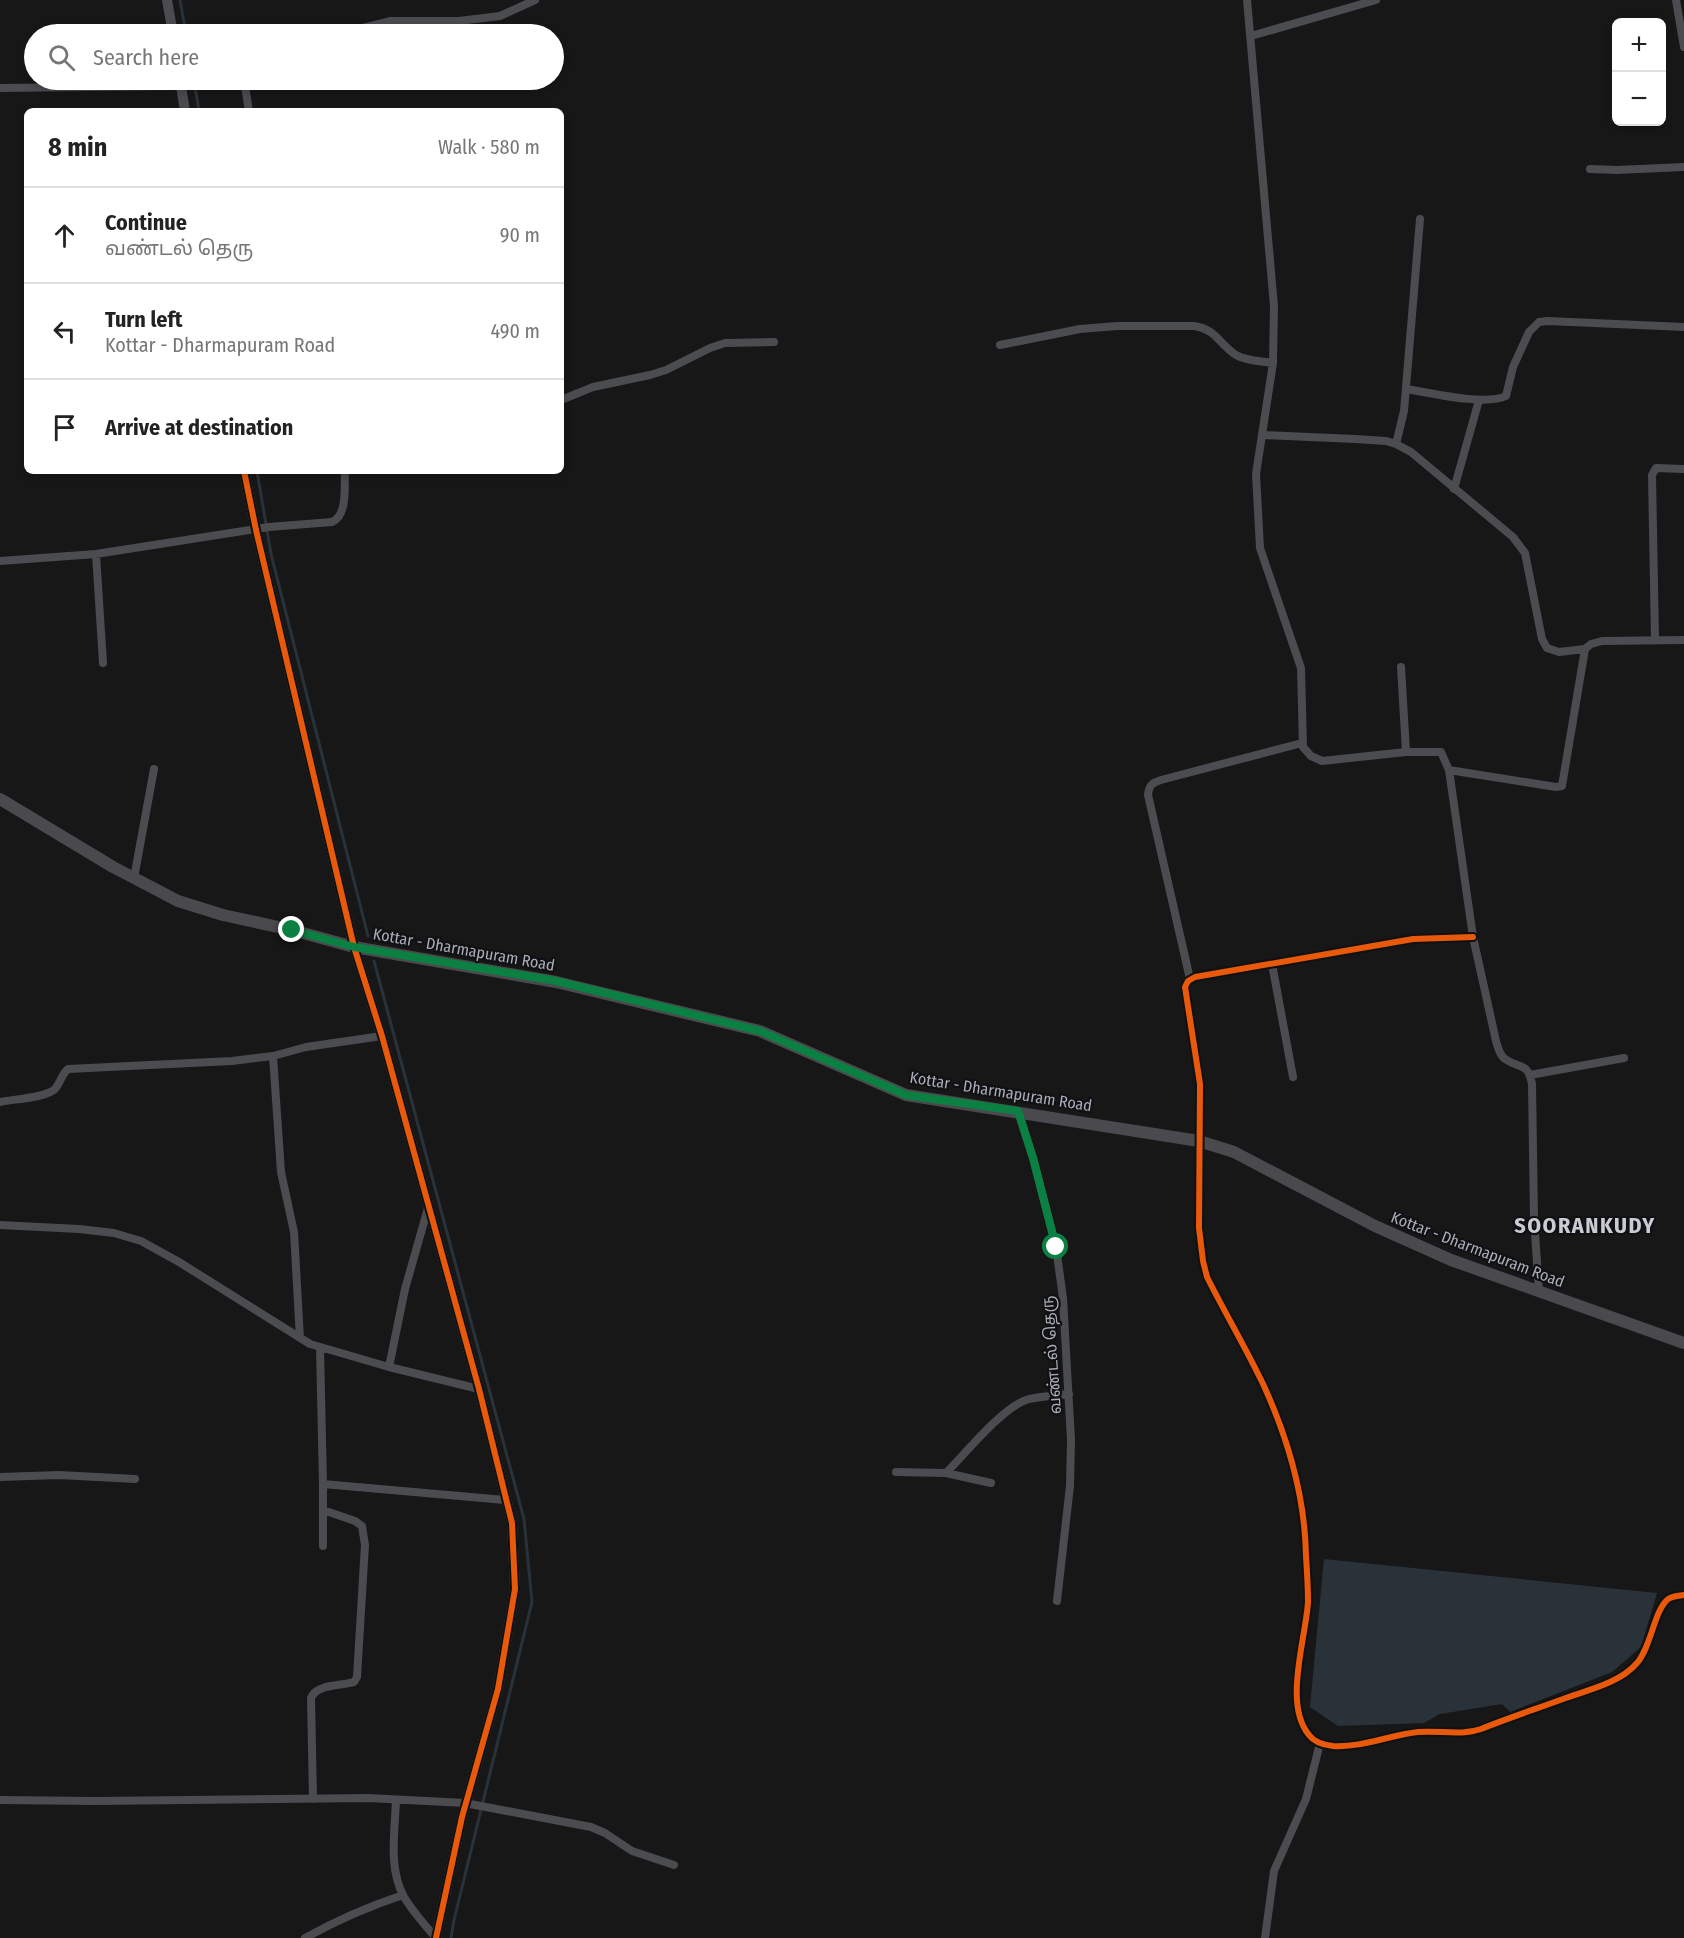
<!DOCTYPE html>
<html lang="en">
<head>
<meta charset="utf-8">
<style>
	:root { --surface:#fff; --page:#f2f2f2; --text:#222; --muted:#767676; --line:#e0e0e0 }
	body { margin:0; font-family:"Fira Sans Condensed","Noto Sans Tamil",sans-serif; background:var(--page); color:var(--text) }
	.controls { position:absolute; right:18px; top:18px; display:grid; overflow:hidden; border-radius:9px; box-shadow:0 3px 9px #0003 }
	.controls button { width:54px; height:54px; display:grid; place-items:center; padding:0; border:0; border-bottom:2px solid var(--line); background:var(--surface); color:var(--text); font:30px sans-serif }
	.stop { position:absolute; width:18px; height:18px; margin:-14px; border:4px solid #0b8043; border-radius:50%; background:#fff }
	.stop.end { background:#0b8043; border-color:#fff; box-shadow:0 2px 6px #0008 }
	.list { margin:0; padding:0; list-style:none }
	h2 { display:flex; justify-content:space-between; align-items:center; height:78px; margin:0; padding:0 24px; font-size:26px }
	h2 small { font-size:20px; font-weight:400; color:var(--muted) }
	.list li { display:grid; grid-template-columns:39px 1fr auto; gap:18px; align-items:center; box-sizing:border-box; height:96px; padding:0 24px; border-top:2px solid var(--line) }
	.list b { display:block; font-size:22px; white-space:nowrap }
	.list p { margin:0; font-size:20px; white-space:nowrap; color:var(--muted) }
	.list em { font-size:20px; font-style:normal; color:var(--muted) }
	.icon { flex:none; width:33px; height:33px; fill:none; stroke:currentColor; stroke-width:2; stroke-linecap:round; stroke-linejoin:round }
	.map { position:relative; flex:none; width:1684px; height:1938px; overflow:hidden }
	.search { position:absolute; background:var(--surface); box-shadow:0 3px 9px #0003; left:24px; top:24px; width:540px; height:66px; display:flex; align-items:center; gap:15px; box-sizing:border-box; padding:0 21px; border-radius:33px; color:var(--muted); font-size:22px }
	.panel { position:absolute; background:var(--surface); box-shadow:0 3px 9px #0003; left:24px; top:108px; width:540px; height:366px; border-radius:9px }
	.map>svg:first-child { display:block }
	.water { fill:#2a3239 }
	.lines { fill:none; stroke-linecap:round; stroke-linejoin:round }
	.stream { stroke:#2a3239; stroke-width:3 }
	.minor { stroke:#4b4c50; stroke-width:8 }
	.tertiary { stroke:#4b4c50; stroke-width:10 }
	.secondary { stroke:#4a4a4e; stroke-width:12 }
	.cycleway-casing { stroke:#111113; stroke-width:10 }
	.cycleway { stroke:#e8590c; stroke-width:6 }
	.route { stroke:#0b8043; stroke-width:8 }
	.labels { text-anchor:middle; stroke-width:4.5; stroke-linejoin:round; paint-order:stroke }
	.street-label { font-size:16px; fill:#a8adb8; stroke:#111113 }
	.district-label { font-size:22px; font-weight:bold; letter-spacing:1.5px; fill:#c9ccd4; stroke:#111113 }
</style>
</head>
<body>
<div class="map">
<svg width="1684" height="1938" viewBox="0 0 1684 1938">
	<rect width="100%" height="100%" fill="#171717"/>
	<path class="water" d="M 1324,1559 L 1657,1593 L 1641,1647 L 1612,1672 L 1510,1712 L 1502,1704 L 1440,1714 L 1424,1723 L 1338,1726 L 1310,1707 Z"/>
	<g class="lines">
		<path class="stream" d="M 180,0 L 186,34
			M 194,80 L 199,111
			M 257,471 L 271,554 L 368,936
			M 374,961 L 524,1519 L 532,1602 L 454,1920 L 451,1938"/>
		<path class="minor" d="M 1247,0 L 1274,306 L 1273,363 L 1256,474 L 1260,548 L 1301,668 L 1303,747 L 1311,756 L 1322,761 L 1406,752 L 1441,752 L 1449,770 L 1473,937 L 1496,1041 C 1498,1047 1499,1055 1505,1059 C 1520,1069 1528,1062 1532,1084 L 1534,1219 L 1539,1291
			M 1676,0 L 1684,47
			M 339,34 L 391,21 L 459,21 L 500,16 L 535,0
			M 1251,36 L 1376,0
			M 244,80 L 249,111
			M 0,88 L 181,86
			M 1590,169 L 1617,170 L 1684,167
			M 1000,345 L 1080,329 L 1117,326 L 1194,326 C 1216,329 1219,344 1236,355 C 1246,361 1261,361 1273,363
			M 1406,389 C 1431,393 1485,406 1506,396 L 1513,367 L 1529,332 L 1539,322 L 1548,321 L 1684,327
			M 561,400 L 593,387 L 650,375 L 666,370 L 710,348 L 725,343 L 774,342
			M 1262,435 L 1355,439 L 1386,441 L 1396,444 L 1411,452 L 1513,537 L 1525,553 L 1542,639 L 1547,648 L 1559,652 L 1585,649
			M 1396,444 L 1404,411 L 1420,219
			M 1454,489 L 1479,400
			M 96,554 L 103,663
			M 0,561 L 96,554 L 269,527 L 332,522 C 348,515 344,487 345,471
			M 1655,640 L 1652,475 L 1656,468 L 1684,469
			M 1401,667 L 1406,752
			M 1449,770 L 1556,787 L 1562,786 L 1585,649 L 1591,644 L 1602,641 L 1684,640
			M 134,878 L 154,769
			M 1473,937 L 1413,939 L 1195,977 L 1188,981 L 1185,987 L 1200,1084 L 1199,1228 L 1203,1261 L 1207,1277 C 1225,1313 1246,1348 1264,1386 C 1288,1439 1305,1497 1306,1556 C 1307,1571 1308,1587 1308,1602 C 1306,1638 1283,1704 1309,1735 C 1314,1742 1324,1745 1333,1746 C 1361,1748 1390,1735 1418,1732 C 1439,1730 1461,1736 1481,1729 C 1508,1718 1536,1709 1563,1699 C 1588,1690 1620,1683 1637,1663 C 1651,1647 1654,1612 1667,1600 C 1671,1596 1678,1596 1684,1595
			M 1272,964 L 1293,1077
			M 1190,979 L 1148,795 C 1149,785 1152,783 1161,780 L 1302,743
			M 273,1056 L 281,1172 L 294,1232 L 300,1338
			M 1530,1075 L 1624,1058
			M 0,1102 C 13,1099 46,1098 55,1089 C 61,1082 61,1075 68,1069 L 232,1061 L 273,1056 L 306,1047 L 382,1036
			M 1018,1111 L 1033,1158 L 1056,1247 L 1063,1298 L 1071,1440 L 1070,1486 L 1057,1601
			M 0,1225 L 79,1229 L 114,1233 L 141,1241 L 179,1262 L 310,1344 L 389,1367 L 479,1389
			M 320,1348 L 323,1484 L 323,1546
			M 389,1367 L 405,1289 L 428,1208
			M 896,1472 L 946,1473 L 991,1483
			M 946,1473 C 965,1454 1002,1408 1026,1400 C 1039,1396 1055,1396 1069,1394
			M 0,1477 L 59,1475 L 135,1479
			M 323,1484 L 505,1500
			M 313,1799 L 311,1698 C 316,1684 341,1686 354,1682 L 357,1677 L 365,1545 L 362,1526 L 355,1521 L 323,1510
			M 0,1800 L 96,1801 L 368,1798 L 465,1803 L 591,1827 L 605,1833 L 632,1851 L 674,1865
			M 396,1800 C 395,1831 388,1868 404,1897 C 413,1912 425,1925 436,1938
			M 305,1938 C 339,1919 367,1907 403,1895
			M 1265,1938 L 1274,1871 L 1306,1799 L 1320,1743"/>
		<path class="tertiary" d="M 167,0 L 173,34
			M 180,80 L 185,111
			M 244,471 L 256,530 L 354,947 L 382,1036 L 479,1389 L 512,1523 L 515,1589 L 498,1689 L 462,1817 L 436,1938"/>
		<path class="secondary" d="M 0,799 L 113,867 L 178,901 L 223,915 L 292,930 L 354,947 L 556,982 L 760,1031 L 906,1095 L 1199,1141 L 1234,1152 L 1375,1226 L 1451,1260 L 1684,1343"/>
		<defs>
			<path id="cycleway" d="M 244,471 L 256,530 L 354,947 L 382,1036 L 479,1389 L 512,1523 L 515,1589 L 498,1689 L 462,1817 L 436,1938
				M 1473,937 L 1413,939 L 1195,977 L 1188,981 L 1185,987 L 1200,1084 L 1199,1228 L 1203,1261 L 1207,1277 C 1225,1313 1246,1348 1264,1386 C 1288,1439 1305,1497 1306,1556 C 1307,1571 1308,1587 1308,1602 C 1306,1638 1283,1704 1309,1735 C 1314,1742 1324,1745 1333,1746 C 1361,1748 1390,1735 1418,1732 C 1439,1730 1461,1736 1481,1729 C 1508,1718 1536,1709 1563,1699 C 1588,1690 1620,1683 1637,1663 C 1651,1647 1654,1612 1667,1600 C 1671,1596 1678,1596 1684,1595"/>
		</defs>
		<use href="#cycleway" class="cycleway-casing"/>
		<use href="#cycleway" class="cycleway"/>
	</g>
	<g class="lines">
		<path class="route" d="M 292,930 L 354,947 L 556,981 L 760,1031 L 906,1095 L 1018,1111 L 1033,1158 L 1056,1247"/>
	</g>
	<g class="labels">
		<g class="street-label">
			<text transform="translate(464 949) rotate(10)" y="6">Kottar - Dharmapuram Road</text>
			<text transform="translate(1001 1091) rotate(9)" y="6">Kottar - Dharmapuram Road</text>
			<text transform="translate(1478 1249) rotate(21)" y="6">Kottar - Dharmapuram Road</text>
			<text transform="translate(1051 1355) rotate(-94)" y="6">வண்டல் தெரு</text>
		</g>
		<g class="district-label">
			<text x="1585" y="1233">SOORANKUDY</text>
		</g>
	</g>
</svg>
<div class="controls">
<button>+</button>
<button>−</button>
</div>
<div class="stop" style="left:1056px;top:1247px"></div>
<div class="stop end" style="left:292px;top:930px"></div>
<div class="search"><svg class="icon" aria-label="search" viewBox="0 0 24 24"><circle cx="10" cy="10" r="6"/><path d="M15 15l6 6"/></svg>Search here</div>
<section class="panel">
<h2>8 min<small>Walk · 580 m</small></h2>
<ul class="list">
<li><svg class="icon" aria-label="ahead" viewBox="0 0 24 24"><path d="M12 20V5M6 11l6-6 6 6"/></svg><div><b>Continue</b><p>வண்டல் தெரு</p></div><em>90 m</em></li>
<li><svg class="icon" aria-label="left" viewBox="0 0 24 24"><path d="M17 20v-9H6M10 6l-5 5 5 5"/></svg><div><b>Turn left</b><p>Kottar - Dharmapuram Road</p></div><em>490 m</em></li>
<li><svg class="icon" aria-label="arrive" viewBox="0 0 24 24"><path d="M6 21V4h12l-3 4 3 4H6"/></svg><div><b>Arrive at destination</b></div></li>
</ul>
</section>
</div>
</body>
</html>
